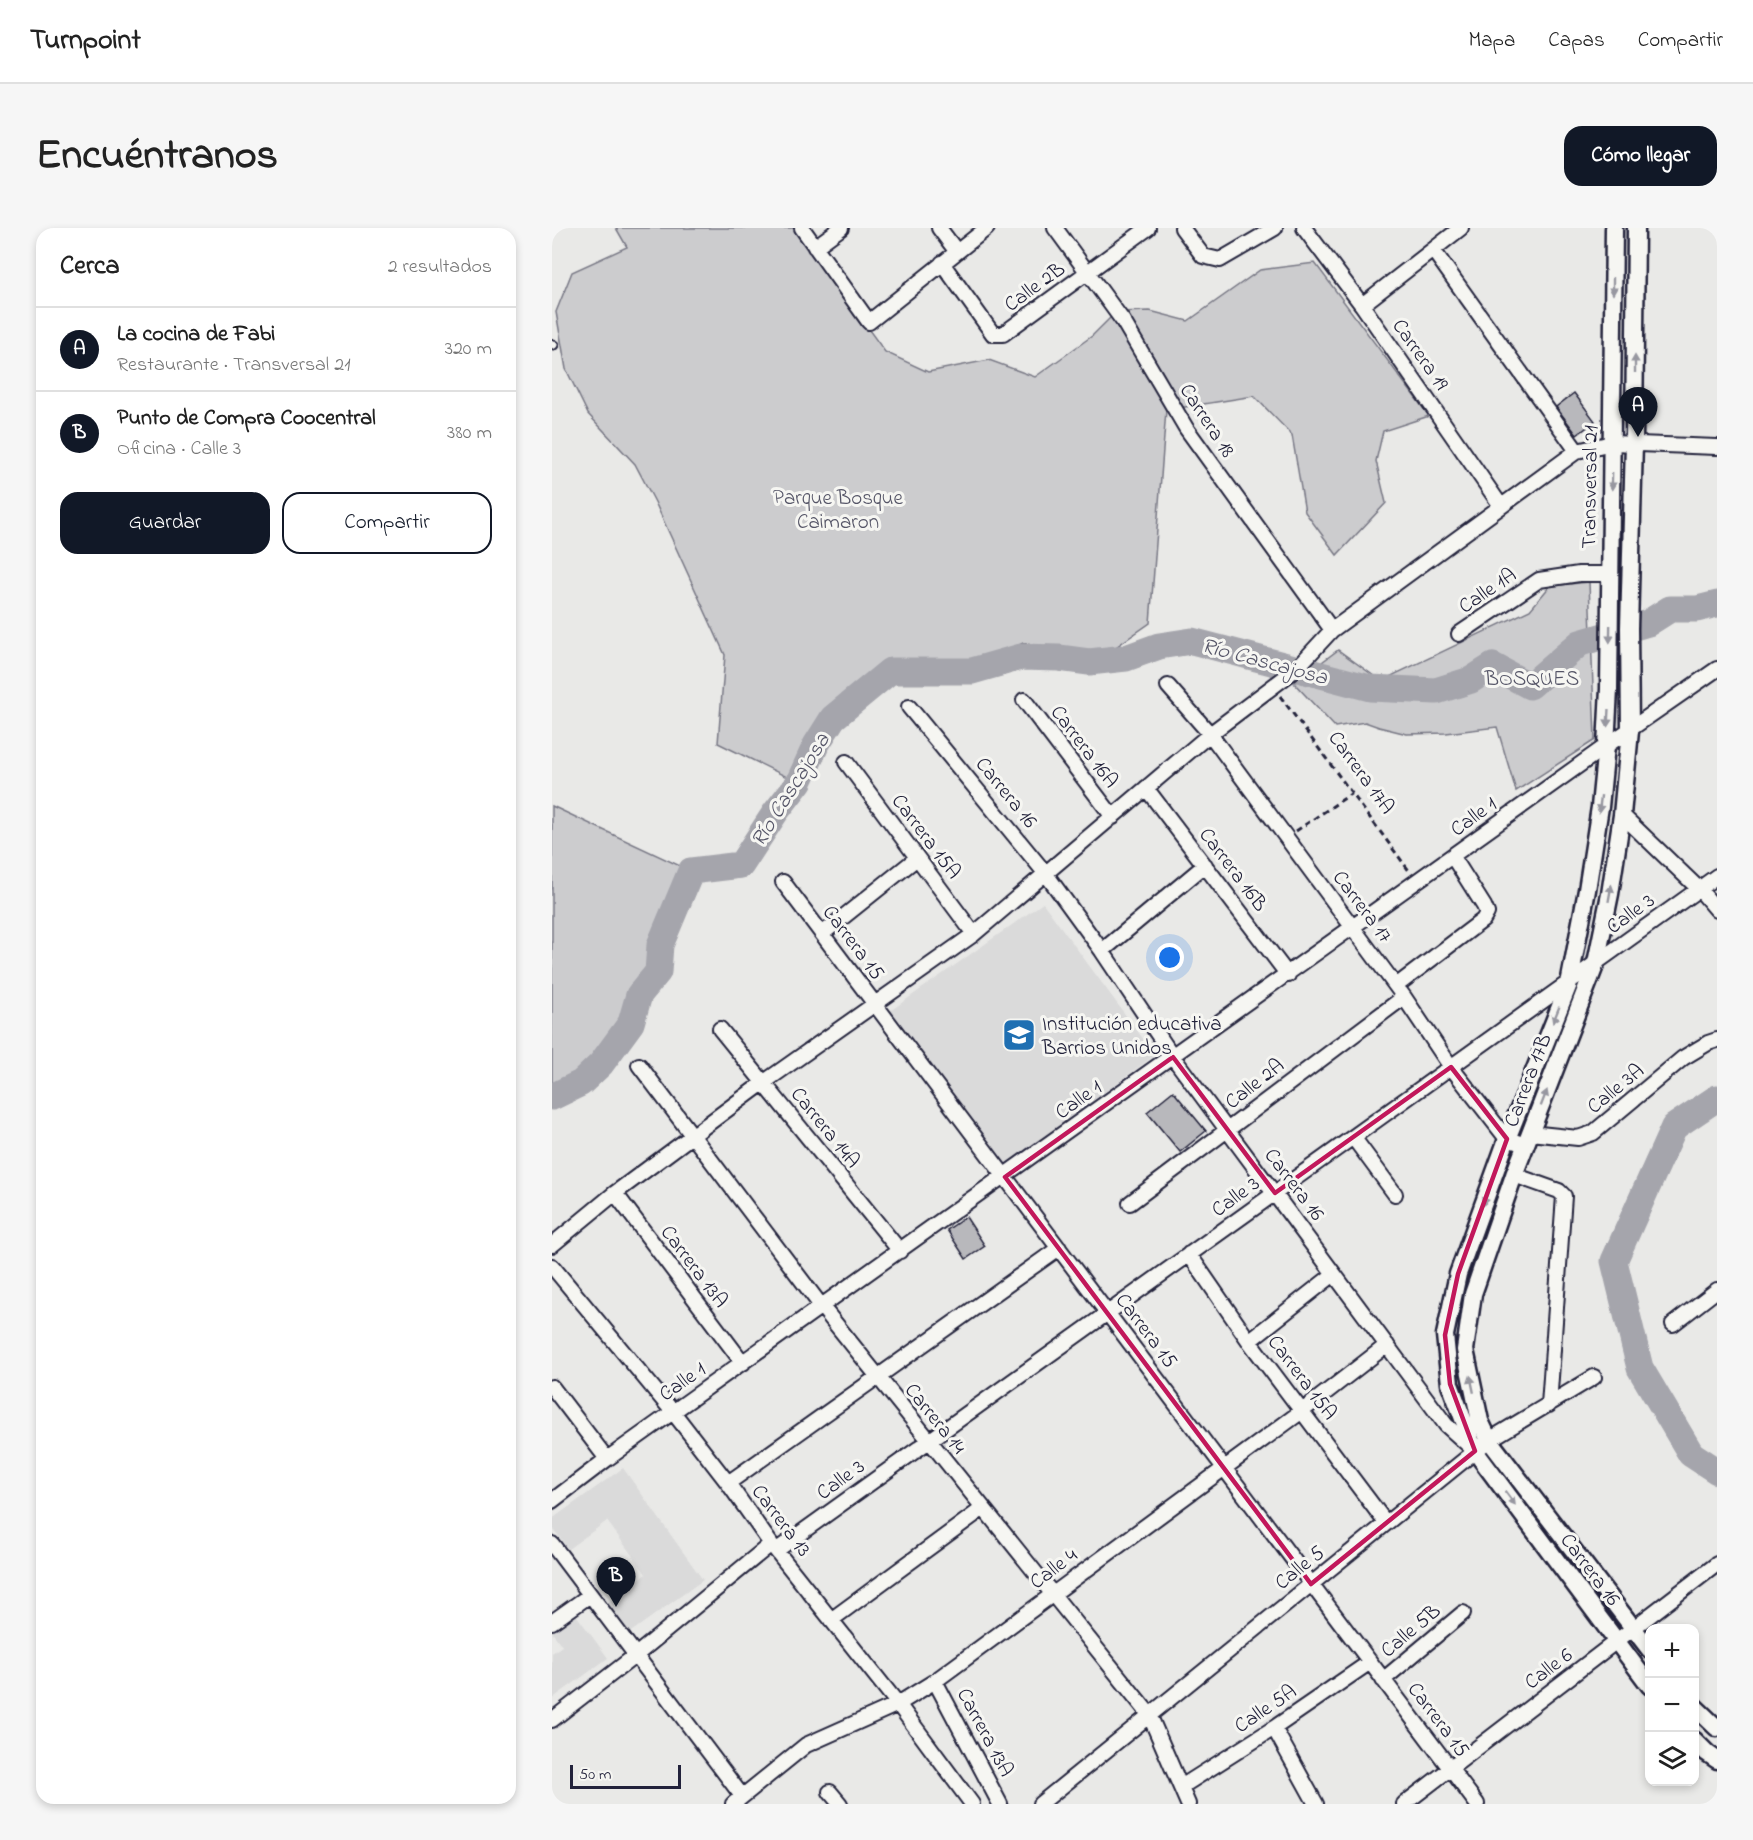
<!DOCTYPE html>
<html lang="es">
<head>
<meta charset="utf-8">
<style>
	:root { --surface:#fff; --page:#f6f6f6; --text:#222; --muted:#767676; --line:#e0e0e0; --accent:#111827 }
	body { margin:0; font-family:"Indie Flower",sans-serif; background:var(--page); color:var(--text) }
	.controls { position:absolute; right:18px; bottom:18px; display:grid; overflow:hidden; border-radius:12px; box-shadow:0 3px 9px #0003 }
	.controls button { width:54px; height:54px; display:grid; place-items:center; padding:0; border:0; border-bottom:2px solid var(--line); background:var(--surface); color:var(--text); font:30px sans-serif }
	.scale { position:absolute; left:18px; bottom:15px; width:111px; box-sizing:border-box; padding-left:6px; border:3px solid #22223b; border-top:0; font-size:16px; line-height:21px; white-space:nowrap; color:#22223b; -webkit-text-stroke:4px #f6f6f2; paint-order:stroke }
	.you { position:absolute; left:618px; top:730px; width:21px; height:21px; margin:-15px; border:4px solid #fff; border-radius:50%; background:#1a73e8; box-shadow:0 0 0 9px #1a73e833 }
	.badge { display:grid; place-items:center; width:39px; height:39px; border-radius:50%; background:var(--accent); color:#fff; font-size:20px; font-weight:700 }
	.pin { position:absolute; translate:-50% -50px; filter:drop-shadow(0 2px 3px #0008) }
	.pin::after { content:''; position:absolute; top:32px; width:21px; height:18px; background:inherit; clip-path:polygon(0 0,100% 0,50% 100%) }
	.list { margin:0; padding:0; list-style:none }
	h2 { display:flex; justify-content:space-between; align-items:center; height:78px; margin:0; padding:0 24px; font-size:26px }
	h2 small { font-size:20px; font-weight:400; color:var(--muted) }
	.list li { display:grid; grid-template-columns:39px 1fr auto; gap:18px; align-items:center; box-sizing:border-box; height:84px; padding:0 24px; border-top:2px solid var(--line) }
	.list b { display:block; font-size:22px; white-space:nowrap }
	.list p { margin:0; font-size:20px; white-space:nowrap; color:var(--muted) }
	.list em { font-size:20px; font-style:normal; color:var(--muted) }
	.actions { display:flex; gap:12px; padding:18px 24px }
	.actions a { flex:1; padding:14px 0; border:2px solid var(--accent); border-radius:18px; text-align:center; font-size:21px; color:var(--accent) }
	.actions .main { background:var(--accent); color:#fff }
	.icon { flex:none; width:33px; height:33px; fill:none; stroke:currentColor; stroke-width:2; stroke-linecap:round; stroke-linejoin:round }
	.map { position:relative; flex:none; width:1165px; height:1576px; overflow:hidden; border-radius:18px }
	header { display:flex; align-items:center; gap:36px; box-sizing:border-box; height:84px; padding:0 30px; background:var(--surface); border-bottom:2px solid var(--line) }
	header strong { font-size:28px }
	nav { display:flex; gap:33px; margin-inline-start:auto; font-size:21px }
	.intro { display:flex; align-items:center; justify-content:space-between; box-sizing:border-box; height:144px; padding:0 36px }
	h1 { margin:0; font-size:42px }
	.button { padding:15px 27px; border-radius:18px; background:var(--accent); color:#fff; font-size:21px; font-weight:700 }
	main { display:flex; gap:36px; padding:0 36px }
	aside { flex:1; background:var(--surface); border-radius:18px; box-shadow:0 3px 9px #0003 }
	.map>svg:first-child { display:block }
	.built { fill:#dadada }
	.green { fill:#ccccce; stroke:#777784; stroke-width:1.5 }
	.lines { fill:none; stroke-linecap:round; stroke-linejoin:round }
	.river { stroke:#a5a5ac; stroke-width:27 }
	.building { fill:#b8b8bc; stroke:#22223b; stroke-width:1.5 }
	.service-casing { stroke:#22223b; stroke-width:11 }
	.minor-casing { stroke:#22223b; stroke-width:18 }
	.tertiary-casing { stroke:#22223b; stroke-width:21 }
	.path { stroke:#22223b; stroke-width:3; stroke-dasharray:6 4.5; stroke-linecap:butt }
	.service { stroke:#f6f6f2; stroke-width:7 }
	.minor { stroke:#f6f6f2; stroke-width:14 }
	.tertiary { stroke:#f6f6f2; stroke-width:16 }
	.oneway { fill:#9797a0 }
	.marked { fill:none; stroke:#c2185b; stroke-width:4.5; stroke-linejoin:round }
	.labels { text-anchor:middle; stroke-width:6; stroke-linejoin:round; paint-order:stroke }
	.street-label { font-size:21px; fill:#22223b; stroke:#f6f6f2 }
	.park-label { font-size:21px; fill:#555567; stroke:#f6f6f2 }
	.poi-label { font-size:21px; fill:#22223b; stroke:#f6f6f2; text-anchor:start }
	.water-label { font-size:22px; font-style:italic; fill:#565668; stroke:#f6f6f2 }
</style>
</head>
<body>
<header>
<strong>Turnpoint</strong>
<nav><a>Mapa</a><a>Capas</a><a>Compartir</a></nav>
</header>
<div class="intro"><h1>Encuéntranos</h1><a class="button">Cómo llegar</a></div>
<main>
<aside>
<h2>Cerca<small>2 resultados</small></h2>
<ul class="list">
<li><span class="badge">A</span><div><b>La cocina de Fabi</b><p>Restaurante · Transversal 21</p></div><em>320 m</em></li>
<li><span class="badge">B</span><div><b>Punto de Compra Coocentral</b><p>Oficina · Calle 3</p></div><em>380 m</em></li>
</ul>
<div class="actions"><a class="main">Guardar</a><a>Compartir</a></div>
</aside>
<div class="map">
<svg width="1165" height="1576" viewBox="0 0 1165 1576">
	<rect width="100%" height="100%" fill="#e9e9e7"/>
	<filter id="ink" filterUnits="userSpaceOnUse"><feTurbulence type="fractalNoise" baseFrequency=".0167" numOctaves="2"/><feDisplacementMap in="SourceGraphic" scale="12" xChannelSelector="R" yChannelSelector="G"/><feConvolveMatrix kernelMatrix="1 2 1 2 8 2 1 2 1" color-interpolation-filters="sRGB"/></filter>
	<g filter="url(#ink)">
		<path class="built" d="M 491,675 L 603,827 L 449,940 L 331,788 Z
			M 71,1240 L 151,1352 L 76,1406 L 54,1376 L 94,1346 L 55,1293 L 16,1321 L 0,1299 L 0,1291 Z
			M 22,1384 L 56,1430 L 0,1471 L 0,1425 L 10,1418 L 0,1404 Z"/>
		<path class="green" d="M 64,0 L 243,0 L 333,124 L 376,144 L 437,132 L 483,149 L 540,108 L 564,84 L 598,83 L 636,93 L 708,42 L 763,35 L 877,188 L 831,203 L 824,233 L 834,275 L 785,327 L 753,284 L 740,207 L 702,168 L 614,182 L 598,395 L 545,432 L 471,415 L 425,437 L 333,436 L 316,457 L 277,486 L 245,554 L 166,515 L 173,427 L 103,274 L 83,236 L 36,186 L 14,141 L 4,84 L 20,44 L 75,19 Z
			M 1037,354 L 1043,512 L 964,563 L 945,499 L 894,505 L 855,506 L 827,499 L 813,494 L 783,499 L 742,455 L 786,422 L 829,453 L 978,382 L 998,358 Z
			M 0,578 L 139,643 L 108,717 L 106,744 L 87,767 L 79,795 L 49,836 L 29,855 L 0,869 Z"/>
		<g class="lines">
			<path class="river" d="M 0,869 L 29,855 L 49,836 L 79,795 L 87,767 L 106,744 L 108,717 L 139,643 L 189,637 L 223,585 L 247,554 L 264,517 L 281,490 L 338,443 L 420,443 L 469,429 L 507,430 L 537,434 L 574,430 L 607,418 L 640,413 L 818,460 L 884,463 L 919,452 L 941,438 L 978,458 L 1028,415 L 1096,395 L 1118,381 L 1145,381 L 1165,376
				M 1165,870 L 1122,899 L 1062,1033 L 1088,1140 L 1139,1226 L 1165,1243"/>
		</g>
		<path class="building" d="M 1022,165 L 1043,193 L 1025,207 L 1004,179 Z
			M 621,863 L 654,903 L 628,924 L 595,884 Z
			M 414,989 L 433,1018 L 414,1031 L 395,1002 Z"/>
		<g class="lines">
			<defs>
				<path id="service" d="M 0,116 L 2,117"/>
				<path id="minor" d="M 250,0 L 317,94 L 435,0
					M 387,0 L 405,24
					M 503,0 L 571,93 L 634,200 L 780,402
					M 630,0 L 651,28 L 668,32 L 723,0
					M 752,0 L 810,77 L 949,278
					M 263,19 L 289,0
					M 881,22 L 1025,223
					M 390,35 L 441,106 L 451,106 L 596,0
					M 810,77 L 909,0
					M 907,406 L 987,352 L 1027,346 L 1059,346
					M 616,458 L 658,506 L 852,769 L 899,839 L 955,911 L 974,917
					M 472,472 L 561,589
					M 357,479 L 494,646 L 550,723 L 621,829 L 894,1197 L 923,1223
					M 294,534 L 422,706
					M 594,560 L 736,747
					M 1070,587 L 1147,661 L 1165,682
					M 231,654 L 925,1576
					M 270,706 L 365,630
					M 550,723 L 653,637
					M 844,758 L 931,692 L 935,685 L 932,678 L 901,629
					M 168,801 L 348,1023
					M 87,837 L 270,1079 L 597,1486 L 636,1576
					M 978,905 L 1026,910 L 1041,905 L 1131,830 L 1156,815 L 1165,812
					M 801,909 L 843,966
					M 962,947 L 1007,963 L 1012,968 L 997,1177
					M 63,965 L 191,1135
					M 578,975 L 852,769
					M 0,1017 L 63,965 L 211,855 L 422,706 L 658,506 L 744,441 L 780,402 L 1025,223 L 1060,215 L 1165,219
					M 637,1026 L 697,1113 L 834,1295
					M 0,1038 L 121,1184 L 176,1255 L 219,1316 L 346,1476 L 420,1576
					M 1121,1096 L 1165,1062
					M 697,1113 L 782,1046
					M 0,1159 L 55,1231
					M 176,1255 L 507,1020
					M 0,1273 L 55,1231 L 1054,518 L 1165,441
					M 0,1316 L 190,1568
					M 225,1322 L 1165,648
					M 279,1392 L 430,1281
					M 0,1394 L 38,1367
					M 831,1452 L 911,1385
					M 383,1453 L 448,1576
					M 0,1492 L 84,1427 L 219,1316
					M 722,1500 L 764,1576
					M 629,1559 L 722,1500 L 818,1434
					M 278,1564 L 288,1576
					M 181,1576 L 254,1517 L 346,1476 L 383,1453 L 750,1183 L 835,1117
					M 488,1576 L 937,1212 L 1042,1149
					M 852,1576 L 1165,1336"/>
				<path id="tertiary" d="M 1062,0 L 1057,461 L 1054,518 L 1048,579 L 1035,662 L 1017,756 L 955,911 L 906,1046 L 893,1107 L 898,1156 L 923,1223 L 1098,1458
					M 1084,0 L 1082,215 L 1077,400 L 1078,503 L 1070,587 L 1058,666 L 1044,735 L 962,947 L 921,1066 L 913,1122 L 928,1193 L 937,1212 L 1098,1422
					M 1142,1478 L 1165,1500
					M 1142,1512 L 1155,1525 L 1165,1532"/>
			</defs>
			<use href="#service" class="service-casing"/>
			<use href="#minor" class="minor-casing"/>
			<use href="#tertiary" class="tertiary-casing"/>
			<path class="path" d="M 728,468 L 858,644
				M 744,603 L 800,565"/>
			<use href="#service" class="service"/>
			<use href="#minor" class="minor"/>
			<use href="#tertiary" class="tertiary"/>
		</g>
		<defs><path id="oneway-solid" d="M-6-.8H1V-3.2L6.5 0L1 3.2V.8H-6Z" transform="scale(1.5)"/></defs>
		<g class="oneway">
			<use href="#oneway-solid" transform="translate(1061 58) rotate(90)"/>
			<use href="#oneway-solid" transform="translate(1083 136) rotate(-90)"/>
			<use href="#oneway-solid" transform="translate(1060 253) rotate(91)"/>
			<use href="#oneway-solid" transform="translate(1058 406) rotate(91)"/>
			<use href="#oneway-solid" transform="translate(1056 490) rotate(93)"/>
			<use href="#oneway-solid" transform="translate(1048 576) rotate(97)"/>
			<use href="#oneway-solid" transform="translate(1058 665) rotate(-80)"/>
			<use href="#oneway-solid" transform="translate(1004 787) rotate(112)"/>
			<use href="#oneway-solid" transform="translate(992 870) rotate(-69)"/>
			<use href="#oneway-solid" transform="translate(934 969) rotate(110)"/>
			<use href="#oneway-solid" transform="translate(920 1156) rotate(-102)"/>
			<use href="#oneway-solid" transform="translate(958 1270) rotate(53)"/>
		</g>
	</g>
	<path class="marked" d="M 621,829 L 723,965 L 899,839 L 955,911 L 906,1046 L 893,1107 L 898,1156 L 923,1223 L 759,1356 L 453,949 Z"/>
	<defs>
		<symbol id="school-square" viewBox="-11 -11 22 22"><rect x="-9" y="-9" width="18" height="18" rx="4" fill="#1f6fb2" stroke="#f6f6f2"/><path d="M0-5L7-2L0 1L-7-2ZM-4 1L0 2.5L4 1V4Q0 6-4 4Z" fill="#fff"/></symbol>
	</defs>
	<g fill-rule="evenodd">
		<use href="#school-square" x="448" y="788" width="38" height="38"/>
	</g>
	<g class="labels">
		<g class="street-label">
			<text transform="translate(482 58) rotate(-36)" y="7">Calle 2B</text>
			<text transform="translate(869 126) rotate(55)" y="7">Carrera 19</text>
			<text transform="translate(656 192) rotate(57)" y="7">Carrera 18</text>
			<text transform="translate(1037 259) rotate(-89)" y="7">Transversal 21</text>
			<text transform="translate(935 362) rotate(-34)" y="7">Calle 1A</text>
			<text transform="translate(533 518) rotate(53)" y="7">Carrera 16A</text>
			<text transform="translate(810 544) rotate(54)" y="7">Carrera 17A</text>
			<text transform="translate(455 564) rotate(51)" y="7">Carrera 16</text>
			<text transform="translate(921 588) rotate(-36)" y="7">Calle 1</text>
			<text transform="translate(375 608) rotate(53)" y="7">Carrera 15A</text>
			<text transform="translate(682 641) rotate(53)" y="7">Carrera 16B</text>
			<text transform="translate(811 678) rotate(53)" y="7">Carrera 17</text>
			<text transform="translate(1078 685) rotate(-36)" y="7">Calle 3</text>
			<text transform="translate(302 714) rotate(53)" y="7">Carrera 15</text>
			<text transform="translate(975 852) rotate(-69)" y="7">Carrera 17B</text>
			<text transform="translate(702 855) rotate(-38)" y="7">Calle 2A</text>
			<text transform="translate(1063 860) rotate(-39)" y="7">Calle 3A</text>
			<text transform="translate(526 871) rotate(-35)" y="7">Calle 1</text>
			<text transform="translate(274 899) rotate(51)" y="7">Carrera 14A</text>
			<text transform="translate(743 956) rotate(53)" y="7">Carrera 16</text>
			<text transform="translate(683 968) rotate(-36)" y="7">Calle 3</text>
			<text transform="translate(143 1038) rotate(53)" y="7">Carrera 13A</text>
			<text transform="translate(595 1102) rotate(53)" y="7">Carrera 15</text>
			<text transform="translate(751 1149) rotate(53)" y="7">Carrera 15A</text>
			<text transform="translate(130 1153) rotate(-35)" y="7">Calle 1</text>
			<text transform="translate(384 1190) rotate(51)" y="7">Carrera 14</text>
			<text transform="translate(288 1251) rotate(-36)" y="7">Calle 3</text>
			<text transform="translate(230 1292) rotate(53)" y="7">Carrera 13</text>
			<text transform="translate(747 1339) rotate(-39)" y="7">Calle 5</text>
			<text transform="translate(501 1340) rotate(-37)" y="7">Calle 4</text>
			<text transform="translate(1039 1341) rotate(53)" y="7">Carrera 16</text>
			<text transform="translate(858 1402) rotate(-40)" y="7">Calle 5B</text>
			<text transform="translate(996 1440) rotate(-37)" y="7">Calle 6</text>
			<text transform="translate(713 1480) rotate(-34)" y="7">Calle 5A</text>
			<text transform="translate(887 1491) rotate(53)" y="7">Carrera 15</text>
			<text transform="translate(434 1504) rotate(62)" y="7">Carrera 13A</text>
		</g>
		<g class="park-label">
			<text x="286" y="276">Parque Bosque<tspan x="286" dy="24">Caimaron</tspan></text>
			<text x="980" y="457">BOSQUES</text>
		</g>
		<g class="poi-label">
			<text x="490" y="802">Institución educativa<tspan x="490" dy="24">Barrios Unidos</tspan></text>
		</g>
		<g class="water-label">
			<text transform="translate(713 432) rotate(15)" y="8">Río Cascajosa</text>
			<text transform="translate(237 561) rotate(-58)" y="8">Río Cascajosa</text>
		</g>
	</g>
</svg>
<div class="controls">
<button>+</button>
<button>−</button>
<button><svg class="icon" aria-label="layers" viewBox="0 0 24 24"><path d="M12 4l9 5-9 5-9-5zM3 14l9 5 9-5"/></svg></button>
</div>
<div class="scale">50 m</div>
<div class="you"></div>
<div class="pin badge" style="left:1086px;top:209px">A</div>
<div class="pin badge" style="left:64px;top:1379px">B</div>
</div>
</main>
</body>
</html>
